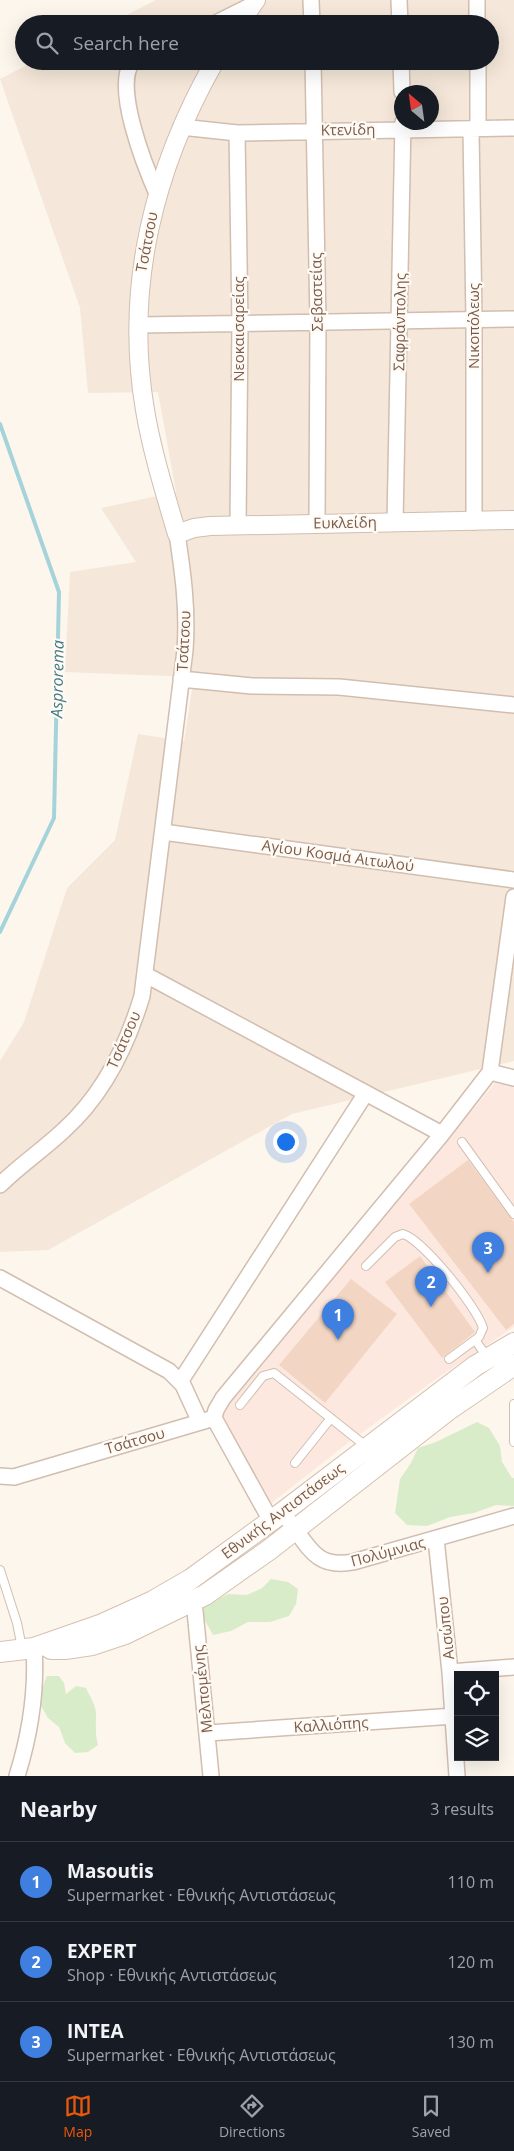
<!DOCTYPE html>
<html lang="en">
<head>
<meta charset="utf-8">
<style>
	:root { --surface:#171b24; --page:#242831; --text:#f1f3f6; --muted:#9ea1a6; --line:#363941; --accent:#ea580c }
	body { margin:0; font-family:"Open Sans",sans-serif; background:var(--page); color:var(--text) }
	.controls { position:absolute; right:15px; bottom:15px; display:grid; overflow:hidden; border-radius:0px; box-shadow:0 5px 20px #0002 }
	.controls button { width:45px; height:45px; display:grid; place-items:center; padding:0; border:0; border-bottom:1px solid var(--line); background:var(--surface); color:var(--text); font:25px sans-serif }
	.compass { position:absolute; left:394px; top:85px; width:45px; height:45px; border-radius:50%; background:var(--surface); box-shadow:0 5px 20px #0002; rotate:331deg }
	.you { position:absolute; left:285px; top:1141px; width:18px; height:18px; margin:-12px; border:4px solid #fff; border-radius:50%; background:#1a73e8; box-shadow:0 0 0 8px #1a73e833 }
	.badge { display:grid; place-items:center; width:32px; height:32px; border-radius:50%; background:var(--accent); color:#fff; font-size:16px; font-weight:700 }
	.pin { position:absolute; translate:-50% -41px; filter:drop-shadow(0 1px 2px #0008) }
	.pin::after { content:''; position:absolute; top:26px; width:18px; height:15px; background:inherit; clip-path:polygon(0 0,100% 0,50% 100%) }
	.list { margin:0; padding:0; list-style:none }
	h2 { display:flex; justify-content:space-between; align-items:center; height:65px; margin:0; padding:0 20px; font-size:21px }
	h2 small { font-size:16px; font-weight:400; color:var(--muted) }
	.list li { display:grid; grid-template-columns:32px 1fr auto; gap:15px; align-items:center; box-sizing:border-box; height:80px; padding:0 20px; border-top:1px solid var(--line) }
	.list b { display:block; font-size:19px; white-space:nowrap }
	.list p { margin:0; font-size:16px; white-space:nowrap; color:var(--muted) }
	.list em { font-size:16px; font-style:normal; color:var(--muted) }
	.icon { flex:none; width:28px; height:28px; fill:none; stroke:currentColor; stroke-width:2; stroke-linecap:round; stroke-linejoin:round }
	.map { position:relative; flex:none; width:514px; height:1776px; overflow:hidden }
	.search { position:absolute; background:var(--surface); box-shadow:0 5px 20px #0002; left:15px; right:15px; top:15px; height:55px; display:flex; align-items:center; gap:12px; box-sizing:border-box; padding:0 18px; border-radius:28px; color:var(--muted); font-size:19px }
	.sheet { height:305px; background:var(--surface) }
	nav { display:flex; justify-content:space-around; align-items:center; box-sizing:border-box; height:70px; border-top:1px solid var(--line); background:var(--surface); font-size:14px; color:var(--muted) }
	nav a { display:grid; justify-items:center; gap:2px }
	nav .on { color:var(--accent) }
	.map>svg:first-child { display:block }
	.residential { fill:#f5e8da; fill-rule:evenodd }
	.commercial { fill:#fde8e0 }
	.green { fill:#d8ecc9 }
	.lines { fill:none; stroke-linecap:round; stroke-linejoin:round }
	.stream { stroke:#a5d3da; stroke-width:4 }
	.building { fill:#f3d5c3 }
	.service-casing { stroke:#d1beb0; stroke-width:10 }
	.minor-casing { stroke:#d1beb0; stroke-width:18 }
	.tertiary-casing { stroke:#d1beb0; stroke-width:20 }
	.secondary-casing { stroke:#d6c0b0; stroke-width:22 }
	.service { stroke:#fff; stroke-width:8 }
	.minor { stroke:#fff; stroke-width:15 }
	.tertiary { stroke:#fff; stroke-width:18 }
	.secondary { stroke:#fff; stroke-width:20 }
	.labels { text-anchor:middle; stroke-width:4.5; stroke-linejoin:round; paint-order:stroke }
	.street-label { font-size:15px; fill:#7a5c4d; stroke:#fffaf3 }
	.water-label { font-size:16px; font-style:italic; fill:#437c86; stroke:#fffaf3 }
</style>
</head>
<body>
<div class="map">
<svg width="514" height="1776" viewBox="0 0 514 1776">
	<rect width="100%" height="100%" fill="#fdf6ec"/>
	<path class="residential" d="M 156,0 L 514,0 L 514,1061 L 292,1114 L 48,1250 L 0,1252 L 0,1061 L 24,1022 L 67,888 L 115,840 L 138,734 L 184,741 L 194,677 L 65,672 L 70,572 L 136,562 L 101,508 L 176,492 L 158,392 L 88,393 L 80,308 L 0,79 L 35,61 L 490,61 L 490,24 L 109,24 ZM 402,92 L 432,92 L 432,122 L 402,122 Z"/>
	<path class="commercial" d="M 495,1083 L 514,1085 L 514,1327 L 433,1381 L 344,1446 L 269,1505 L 219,1411 L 240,1384 Z"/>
	<path class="green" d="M 477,1422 L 489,1428 L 500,1446 L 502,1462 L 512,1478 L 514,1478 L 514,1506 L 496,1505 L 474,1513 L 450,1517 L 427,1526 L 407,1525 L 395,1513 L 400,1479 L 411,1463 L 418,1448 L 436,1442 Z
		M 271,1579 L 288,1582 L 298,1589 L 296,1604 L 289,1616 L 270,1622 L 248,1622 L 231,1631 L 213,1635 L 204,1619 L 204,1606 L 228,1594 L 247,1595 L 262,1588 Z
		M 47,1676 L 59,1676 L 64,1683 L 66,1694 L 76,1686 L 86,1688 C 90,1697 96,1705 96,1715 C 96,1726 95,1734 98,1745 L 88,1752 L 75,1753 L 65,1743 L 59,1727 L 48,1718 L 41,1706 L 41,1691 Z"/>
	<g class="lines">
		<path class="stream" d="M 0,424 L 59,592 L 54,818 L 0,932"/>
	</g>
	<path class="building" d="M 468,1160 L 514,1222 L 514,1324 L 506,1330 L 409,1204 Z
		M 420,1256 L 475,1332 L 442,1358 L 385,1282 Z
		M 351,1279 L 397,1314 L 325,1403 L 279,1365 Z"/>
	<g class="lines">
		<defs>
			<path id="service" d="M 462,1142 L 514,1214
				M 366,1266 L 395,1237 L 403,1234 C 423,1240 477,1307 483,1328 L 479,1337 L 449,1359
				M 475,1340 L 488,1358
				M 514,1404 L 514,1442
				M 240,1405 L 263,1376 L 274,1373 L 367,1447
				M 295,1463 L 331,1418
				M 0,1570 L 17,1623 L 22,1648"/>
			<path id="minor" d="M 311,0 L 312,24
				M 399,0 L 400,24
				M 477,0 L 477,24
				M 214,24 L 252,5
				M 133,61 C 112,85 146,169 158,196
				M 313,61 L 318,321 L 317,524
				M 401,61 L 402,92
				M 478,61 L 478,129
				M 181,127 L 237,133 L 514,128
				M 471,129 L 474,320 L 474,522
				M 237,133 L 240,323 L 238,525
				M 139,325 L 514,319
				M 395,522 L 403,122
				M 181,679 L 252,686 L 339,687 L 514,705
				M 163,832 L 514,880
				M 146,975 L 442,1134
				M 490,1072 L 514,1078
				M 0,1185 C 20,1165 44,1149 64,1130 C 104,1094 127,1046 142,996 L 185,650 C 188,610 183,573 177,534
				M 0,1278 L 169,1371 L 183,1385 L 200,1422
				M 180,1382 L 366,1093
				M 214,1418 L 216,1410 L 223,1398 L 442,1134 L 490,1072 L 514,897
				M 0,1476 L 14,1477 L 214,1418 L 271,1521
				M 289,1521 C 309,1547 316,1569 353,1562 L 514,1516
				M 436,1539 L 450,1672 L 457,1776
				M 192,1602 L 195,1611 L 211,1776
				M 450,1672 L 514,1667
				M 208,1733 L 454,1716
				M 17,1776 C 30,1734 37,1692 34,1648"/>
			<path id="tertiary" d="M 239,24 L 256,0
				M 215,61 C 154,168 124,287 145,410 C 152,452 165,493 177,534 L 194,528 L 210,526 L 514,520"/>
			<path id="secondary" d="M 51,1649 L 65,1649 L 92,1645 L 125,1634 L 205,1595 L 269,1550 L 447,1411 L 514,1365
				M 0,1652 L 34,1648 L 100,1625 L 153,1601 L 191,1579 L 283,1512 L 475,1366 L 514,1343"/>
		</defs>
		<use href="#service" class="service-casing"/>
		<use href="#minor" class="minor-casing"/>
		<use href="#tertiary" class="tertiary-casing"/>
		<use href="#secondary" class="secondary-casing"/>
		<use href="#service" class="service"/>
		<use href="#minor" class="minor"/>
		<use href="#tertiary" class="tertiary"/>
		<use href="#secondary" class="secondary"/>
	</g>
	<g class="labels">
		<g class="street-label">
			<text transform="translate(348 130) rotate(-1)" y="5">Κτενίδη</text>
			<text transform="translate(147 242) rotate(-79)" y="5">Τσάτσου</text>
			<text transform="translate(317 292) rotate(-91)" y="5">Σεβαστείας</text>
			<text transform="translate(400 322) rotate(-89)" y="5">Σαφράνπολης</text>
			<text transform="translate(474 326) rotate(-90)" y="5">Νικοπόλεως</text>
			<text transform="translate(239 329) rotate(-90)" y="5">Νεοκαισαρείας</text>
			<text transform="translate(345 523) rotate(-1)" y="5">Ευκλείδη</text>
			<text transform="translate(184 641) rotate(-87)" y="5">Τσάτσου</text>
			<text transform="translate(338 856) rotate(8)" y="5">Αγίου Κοσμά Αιτωλού</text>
			<text transform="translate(124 1040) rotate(-66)" y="5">Τσάτσου</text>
			<text transform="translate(135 1441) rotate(-16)" y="5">Τσάτσου</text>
			<text transform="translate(283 1511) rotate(-37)" y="5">Εθνικής Αντιστάσεως</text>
			<text transform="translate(388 1552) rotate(-15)" y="5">Πολύμνιας</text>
			<text transform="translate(446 1628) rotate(-96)" y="5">Αισώπου</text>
			<text transform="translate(203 1689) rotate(-96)" y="5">Μελπομένης</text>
			<text transform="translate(331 1725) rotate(-4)" y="5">Καλλιόπης</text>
		</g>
		<g class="water-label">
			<text transform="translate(57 679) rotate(-89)" y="6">Asprorema</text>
		</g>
	</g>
</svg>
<div class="controls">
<button><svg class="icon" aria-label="locate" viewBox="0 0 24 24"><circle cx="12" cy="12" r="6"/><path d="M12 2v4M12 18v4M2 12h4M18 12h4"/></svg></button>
<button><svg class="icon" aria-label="layers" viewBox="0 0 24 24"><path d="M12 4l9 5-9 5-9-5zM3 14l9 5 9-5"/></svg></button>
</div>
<svg class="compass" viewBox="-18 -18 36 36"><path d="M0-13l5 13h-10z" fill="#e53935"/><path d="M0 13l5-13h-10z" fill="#9ea1a6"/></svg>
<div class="you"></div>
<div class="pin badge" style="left:338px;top:1340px;background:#3f7fe0">1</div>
<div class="pin badge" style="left:431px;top:1307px;background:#3f7fe0">2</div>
<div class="pin badge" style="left:488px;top:1273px;background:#3f7fe0">3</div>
<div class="search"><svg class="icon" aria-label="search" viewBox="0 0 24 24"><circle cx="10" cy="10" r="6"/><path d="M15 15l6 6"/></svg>Search here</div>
</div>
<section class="sheet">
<h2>Nearby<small>3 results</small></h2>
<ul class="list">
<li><span class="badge" style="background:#3f7fe0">1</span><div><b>Masoutis</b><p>Supermarket · Εθνικής Αντιστάσεως</p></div><em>110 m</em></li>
<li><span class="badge" style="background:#3f7fe0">2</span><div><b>EXPERT</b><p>Shop · Εθνικής Αντιστάσεως</p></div><em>120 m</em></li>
<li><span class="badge" style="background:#3f7fe0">3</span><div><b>INTEA</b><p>Supermarket · Εθνικής Αντιστάσεως</p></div><em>130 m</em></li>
</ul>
</section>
<nav>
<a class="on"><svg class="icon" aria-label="map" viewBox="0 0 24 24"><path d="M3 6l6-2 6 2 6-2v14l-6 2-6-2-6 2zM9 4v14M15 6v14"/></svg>Map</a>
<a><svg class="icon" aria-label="directions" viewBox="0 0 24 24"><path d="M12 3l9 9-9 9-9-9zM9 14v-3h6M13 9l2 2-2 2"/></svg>Directions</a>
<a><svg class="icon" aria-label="saved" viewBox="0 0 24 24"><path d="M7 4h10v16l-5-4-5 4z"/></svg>Saved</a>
</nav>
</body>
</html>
